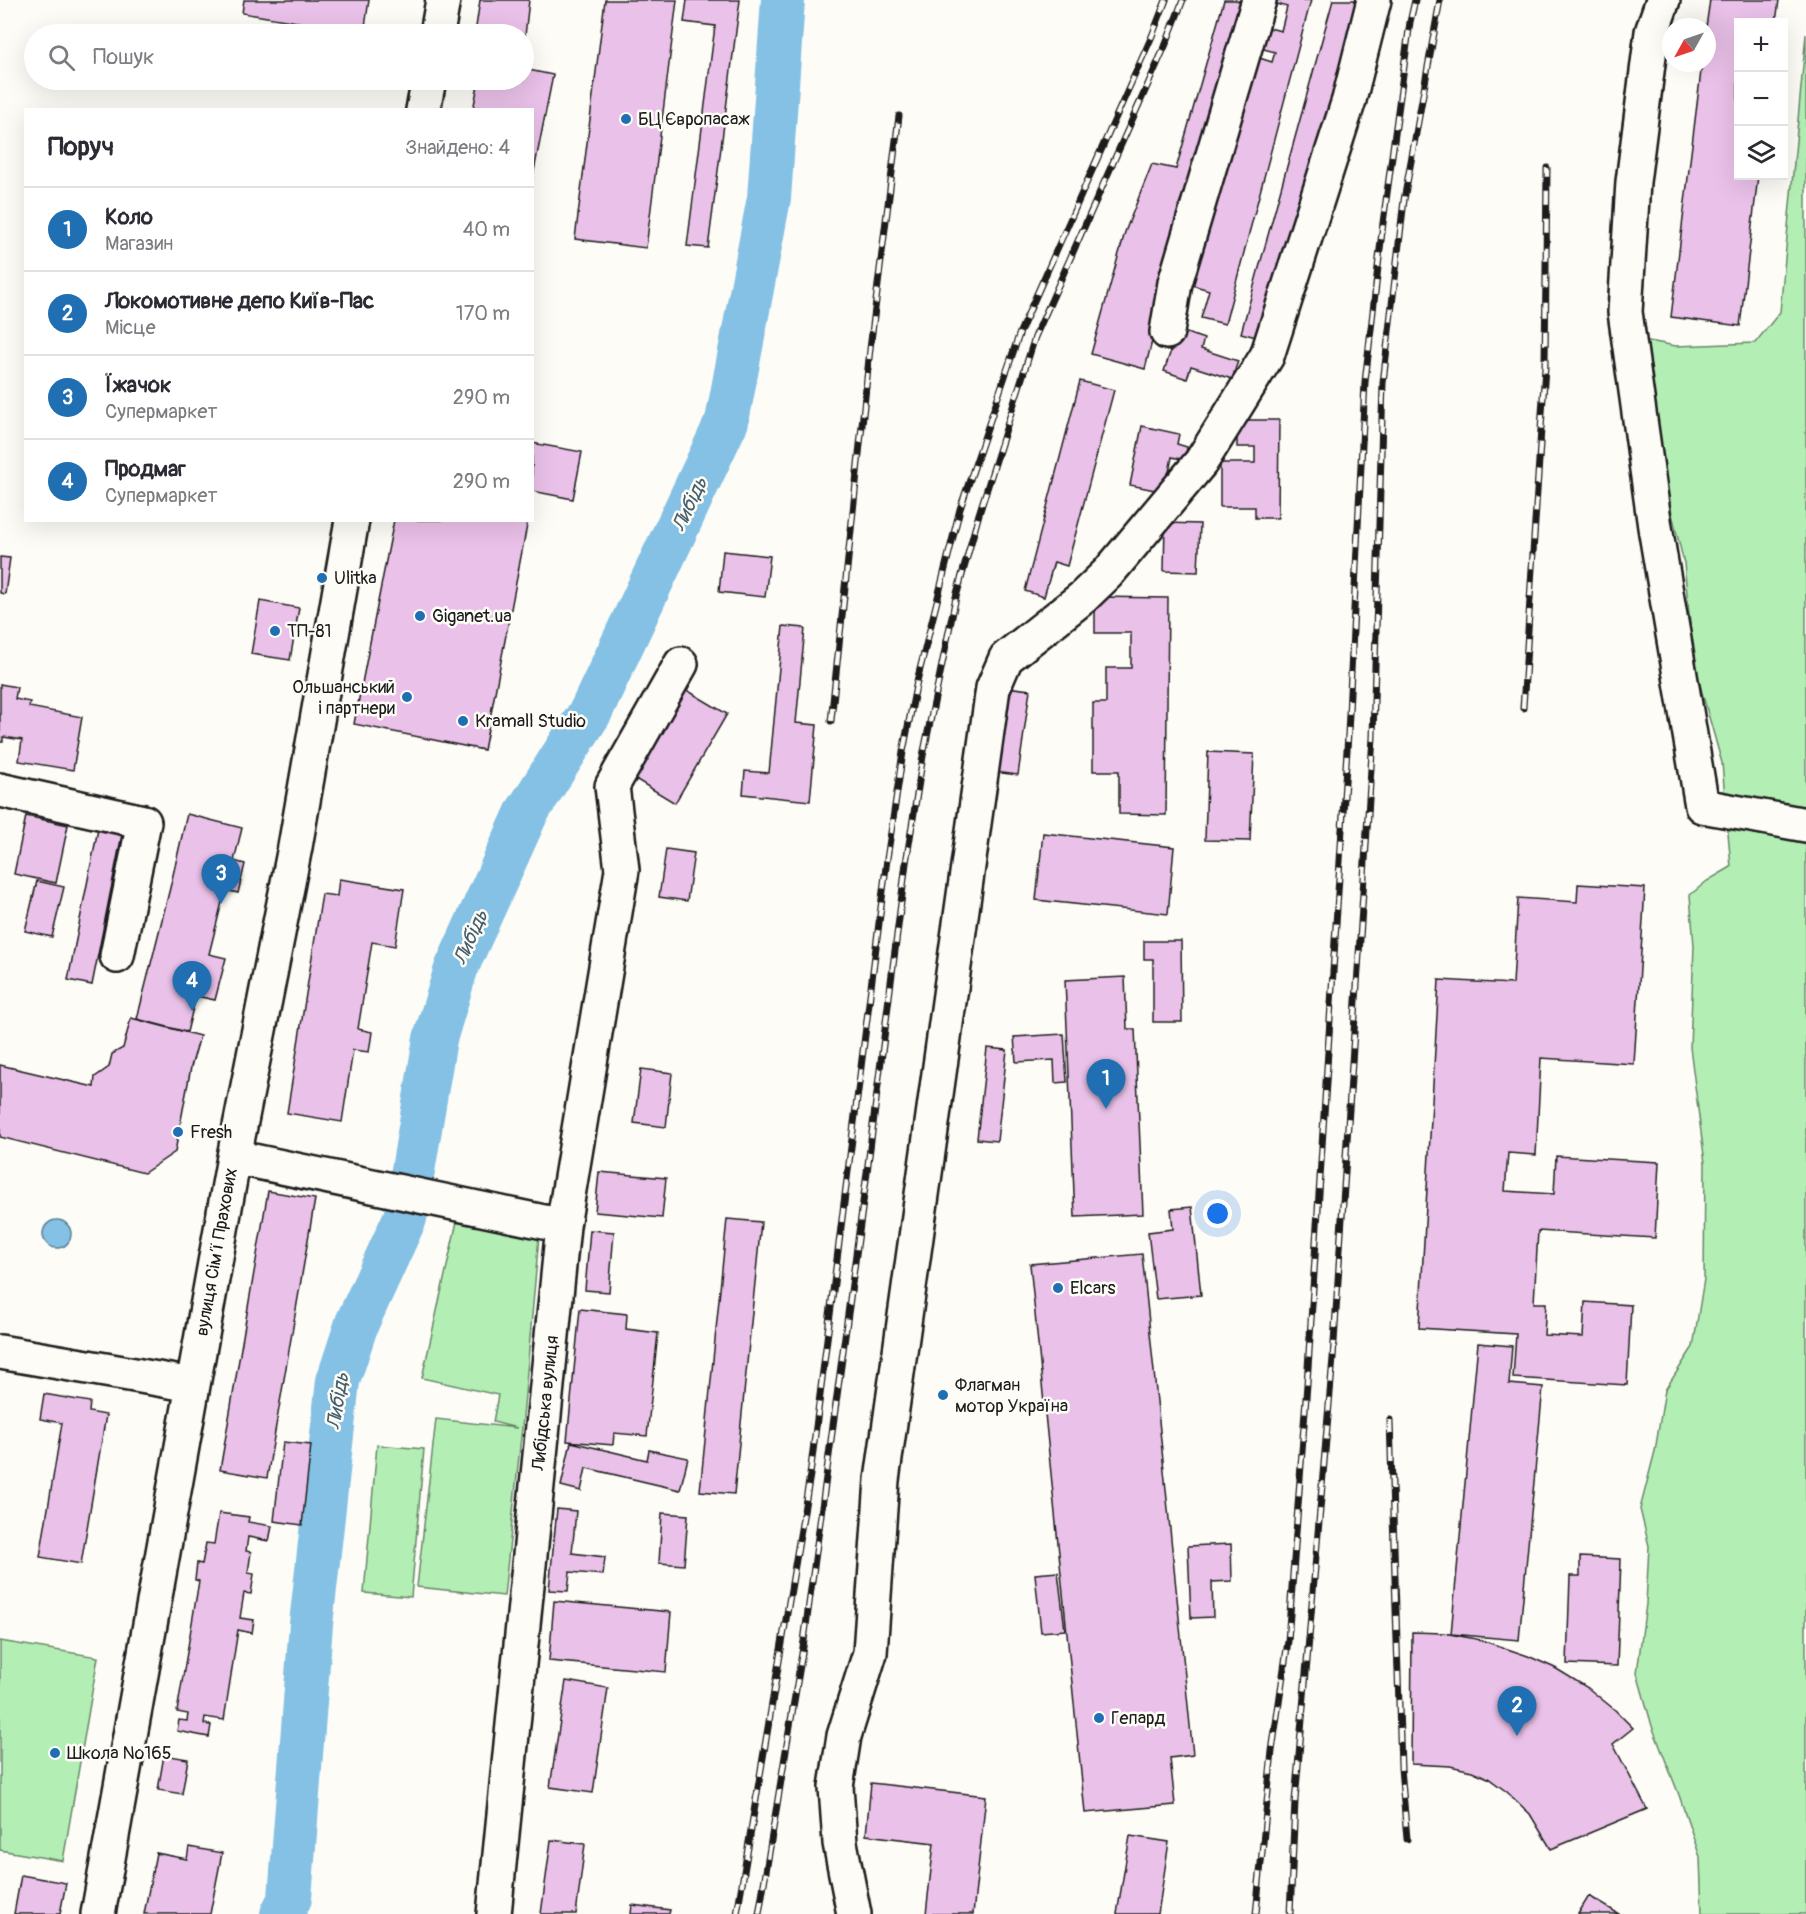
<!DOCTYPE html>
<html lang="uk">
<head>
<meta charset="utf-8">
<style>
	:root { --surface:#fff; --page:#f2f2f3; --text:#2b2b33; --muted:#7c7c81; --line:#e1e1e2; --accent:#1f6fb2 }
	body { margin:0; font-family:Pangolin,sans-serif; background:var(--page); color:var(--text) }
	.controls { position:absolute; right:18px; top:18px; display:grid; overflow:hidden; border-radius:0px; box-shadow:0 6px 24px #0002 }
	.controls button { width:54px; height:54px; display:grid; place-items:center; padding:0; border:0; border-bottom:2px solid var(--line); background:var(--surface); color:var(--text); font:30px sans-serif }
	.compass { position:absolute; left:1662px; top:18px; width:54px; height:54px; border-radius:50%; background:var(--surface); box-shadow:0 6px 24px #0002; rotate:230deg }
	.you { position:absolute; left:1218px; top:1214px; width:21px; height:21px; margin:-15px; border:4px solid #fff; border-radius:50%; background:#1a73e8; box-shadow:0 0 0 9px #1a73e833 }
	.badge { display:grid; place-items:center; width:39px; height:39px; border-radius:50%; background:var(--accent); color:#fff; font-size:20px; font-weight:700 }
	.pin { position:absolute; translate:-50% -50px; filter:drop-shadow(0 2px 3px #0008) }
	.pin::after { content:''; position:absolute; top:32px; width:21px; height:18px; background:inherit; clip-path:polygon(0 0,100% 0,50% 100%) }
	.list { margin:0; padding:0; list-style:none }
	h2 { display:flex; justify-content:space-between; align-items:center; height:78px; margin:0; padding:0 24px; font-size:26px }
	h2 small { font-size:20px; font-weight:400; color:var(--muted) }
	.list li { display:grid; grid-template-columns:39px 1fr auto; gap:18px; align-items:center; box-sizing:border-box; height:84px; padding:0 24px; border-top:2px solid var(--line) }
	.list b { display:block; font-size:22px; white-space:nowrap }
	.list p { margin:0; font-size:20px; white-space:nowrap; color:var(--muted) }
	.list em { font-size:20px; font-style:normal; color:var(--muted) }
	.icon { flex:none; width:33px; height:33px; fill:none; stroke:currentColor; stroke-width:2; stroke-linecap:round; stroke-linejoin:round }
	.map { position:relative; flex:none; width:1806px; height:1914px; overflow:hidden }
	.search { position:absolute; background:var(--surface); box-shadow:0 6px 24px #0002; left:24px; top:24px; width:510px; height:66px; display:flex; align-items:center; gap:15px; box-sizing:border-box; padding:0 21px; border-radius:33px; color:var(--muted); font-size:22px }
	.panel { position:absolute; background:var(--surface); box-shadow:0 6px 24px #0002; left:24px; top:108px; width:510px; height:414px; border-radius:0px }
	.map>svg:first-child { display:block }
	.green { fill:#b3efb5; stroke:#688668; stroke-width:1.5 }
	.water { fill:#84c1e4; stroke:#5a7f94; stroke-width:1.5 }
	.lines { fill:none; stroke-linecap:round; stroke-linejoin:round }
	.river { stroke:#84c1e4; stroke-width:44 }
	.building { fill:#eac1e9; stroke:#1c1c1c; stroke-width:1.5 }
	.minor-casing { stroke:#1c1c1c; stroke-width:38 }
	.minor { stroke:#fdfcf7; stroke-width:33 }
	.rail-casing { stroke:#1c1c1c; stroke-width:7 }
	.rail { stroke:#fdfcf7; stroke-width:4.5; stroke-dasharray:14; stroke-linecap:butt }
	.poi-dot { fill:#1f6fb2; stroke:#fdfcf7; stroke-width:2 }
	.labels { text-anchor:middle; stroke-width:5; stroke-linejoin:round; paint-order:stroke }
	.poi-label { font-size:18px; fill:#1c1c1c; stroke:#fdfcf7; text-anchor:start }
	.street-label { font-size:18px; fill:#1c1c1c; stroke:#fdfcf7 }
	.water-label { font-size:20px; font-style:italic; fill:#465e6c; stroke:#fdfcf7 }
</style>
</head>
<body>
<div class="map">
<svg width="1806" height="1914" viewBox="0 0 1806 1914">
	<rect width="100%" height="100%" fill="#fdfcf7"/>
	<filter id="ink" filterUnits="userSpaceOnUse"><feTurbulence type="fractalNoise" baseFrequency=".0167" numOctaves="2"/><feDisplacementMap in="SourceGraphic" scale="12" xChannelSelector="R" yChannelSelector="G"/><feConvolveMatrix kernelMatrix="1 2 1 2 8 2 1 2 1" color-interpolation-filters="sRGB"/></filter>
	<g filter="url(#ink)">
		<path class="green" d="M 1806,34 L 1806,1914 L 1702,1914 L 1700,1857 L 1679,1795 L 1652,1726 L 1637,1673 L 1646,1604 L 1649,1546 L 1640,1509 L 1655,1451 L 1665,1390 L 1693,1347 L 1704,1279 L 1705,1163 L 1690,1047 L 1694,946 L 1690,895 L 1707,881 L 1731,867 L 1722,763 L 1694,664 L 1684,563 L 1655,444 L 1643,340 L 1676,346 L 1755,343 L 1780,312 Z
			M 458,1217 L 539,1236 L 522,1428 L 504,1596 L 417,1587 L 436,1419 L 517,1428 L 493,1422 L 498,1395 L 422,1378 Z
			M 377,1445 L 424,1449 L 411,1597 L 364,1593 Z
			M 0,1641 L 98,1657 L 63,1861 L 0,1850 Z"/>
		<path class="water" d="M43 1234a14 14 0 1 1 28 0a14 14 0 1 1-28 0Z"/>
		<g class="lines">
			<path class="river" d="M 282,1914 L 290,1898 L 311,1624 L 338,1381 L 357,1323 L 405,1218 L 435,1039 L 456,969 L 527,812 L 591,711 L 727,421 L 769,198 L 783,0"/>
		</g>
		<path class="building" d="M 244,0 L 369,0 L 364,33 L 242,13 Z
			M 480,0 L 529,0 L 524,45 L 524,34 L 475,34 Z
			M 605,0 L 677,0 L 646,248 L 575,239 Z
			M 687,0 L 740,0 L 708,248 L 687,246 L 715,26 L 684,22 Z
			M 1224,0 L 1236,0 L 1248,4 L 1189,194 L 1145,369 L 1091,354 L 1125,232 L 1152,164 L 1176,169 Z
			M 1272,0 L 1311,0 L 1225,324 L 1201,318 L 1209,290 L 1192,285 L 1253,56 L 1272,62 L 1275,52 L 1256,47 L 1262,26 L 1281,31 L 1287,7 L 1271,2 Z
			M 1333,0 L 1361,0 L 1267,340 L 1241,333 Z
			M 1710,0 L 1779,0 L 1776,22 L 1738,22 L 1738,176 L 1758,176 L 1740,326 L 1671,317 L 1702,63 L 1707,63 L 1706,27 Z
			M 524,69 L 553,75 L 532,181 L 532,110 L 473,110 L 479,80 L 524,80 Z
			M 1178,330 L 1204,339 L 1201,349 L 1238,361 L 1232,379 L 1191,366 L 1187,379 L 1164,371 Z
			M 1080,381 L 1114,390 L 1067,566 L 1054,562 L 1044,597 L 1025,591 Z
			M 1237,420 L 1279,420 L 1278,518 L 1255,518 L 1255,507 L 1220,507 L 1220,463 L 1255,463 L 1255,447 L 1237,447 Z
			M 1142,426 L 1179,434 L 1177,444 L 1187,447 L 1185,460 L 1172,457 L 1165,492 L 1130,485 Z
			M 532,443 L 582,452 L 573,499 L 532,491 Z
			M 394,520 L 528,520 L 484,750 L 354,724 Z
			M 1165,523 L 1200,524 L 1198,572 L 1164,571 Z
			M 723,551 L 770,556 L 765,597 L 719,592 Z
			M 0,557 L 10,558 L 5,594 L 0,593 Z
			M 1095,597 L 1168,598 L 1166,815 L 1119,814 L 1119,771 L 1093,771 L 1093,703 L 1106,703 L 1106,668 L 1131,668 L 1131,633 L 1095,633 Z
			M 260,601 L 299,608 L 290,660 L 251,654 Z
			M 783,626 L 805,628 L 796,723 L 817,725 L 810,801 L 743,794 L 745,771 L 769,773 Z
			M 0,684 L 17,687 L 15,699 L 30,702 L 29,707 L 82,717 L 73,770 L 19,761 L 22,740 L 3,737 L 3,742 L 0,742 Z
			M 680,686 L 727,714 L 675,803 L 627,774 Z
			M 1006,687 L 1030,690 L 1018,775 L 994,772 Z
			M 1208,752 L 1254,754 L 1250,841 L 1205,840 Z
			M 187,814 L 242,828 L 234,861 L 245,864 L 238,893 L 225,890 L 209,954 L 226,958 L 215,1000 L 196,996 L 187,1032 L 137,1019 L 170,888 Z
			M 26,816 L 68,825 L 56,883 L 14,874 Z
			M 99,824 L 123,829 L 92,985 L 68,980 Z
			M 1043,833 L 1174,847 L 1168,914 L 1036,900 Z
			M 666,849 L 694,853 L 687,901 L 659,897 Z
			M 339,879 L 404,889 L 395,946 L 372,942 L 358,1029 L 372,1032 L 369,1052 L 353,1050 L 342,1122 L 287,1113 L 322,894 L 337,896 Z
			M 37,881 L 64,887 L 52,937 L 25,931 Z
			M 1578,884 L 1645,888 L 1634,1064 L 1541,1058 L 1536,1155 L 1508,1153 L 1505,1191 L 1554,1194 L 1556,1156 L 1659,1162 L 1655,1238 L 1538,1231 L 1534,1303 L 1546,1303 L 1544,1335 L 1583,1337 L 1585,1302 L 1631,1305 L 1627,1385 L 1513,1378 L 1516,1334 L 1419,1328 L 1439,980 L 1513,984 L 1518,898 L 1577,902 Z
			M 1144,941 L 1181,941 L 1182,1022 L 1153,1022 L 1153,959 L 1144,959 Z
			M 1125,977 L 1127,1029 L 1135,1029 L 1143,1214 L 1075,1217 L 1065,980 Z
			M 131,1018 L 200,1036 L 191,1067 L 175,1152 L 144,1173 L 0,1137 L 0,1065 L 94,1087 L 95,1077 L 109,1067 L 112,1054 L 123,1048 Z
			M 1064,1034 L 1067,1082 L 1055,1083 L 1054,1060 L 1016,1062 L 1014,1037 Z
			M 987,1048 L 1007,1050 L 997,1141 L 977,1139 Z
			M 641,1069 L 672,1073 L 666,1127 L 634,1123 Z
			M 599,1172 L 666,1178 L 662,1218 L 595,1212 Z
			M 268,1191 L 315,1199 L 267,1478 L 220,1470 Z
			M 1192,1207 L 1201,1295 L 1156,1299 L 1148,1232 L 1173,1229 L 1171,1209 Z
			M 727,1219 L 761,1222 L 734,1494 L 700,1491 Z
			M 590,1230 L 614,1232 L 609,1292 L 585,1290 Z
			M 1142,1254 L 1193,1755 L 1170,1758 L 1175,1805 L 1085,1813 L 1030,1264 Z
			M 580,1309 L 627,1314 L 626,1329 L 658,1333 L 647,1436 L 614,1433 L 613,1445 L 567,1441 Z
			M 1478,1343 L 1512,1346 L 1509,1384 L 1543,1387 L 1519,1640 L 1451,1634 Z
			M 44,1394 L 90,1402 L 89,1412 L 106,1415 L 81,1564 L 40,1557 L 62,1423 L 40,1419 Z
			M 283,1442 L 311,1445 L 302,1525 L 274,1521 Z
			M 571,1442 L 647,1460 L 649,1450 L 688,1458 L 680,1490 L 586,1468 L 581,1491 L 561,1486 Z
			M 557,1509 L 576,1511 L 572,1553 L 605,1557 L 603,1575 L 570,1572 L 568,1591 L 549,1590 Z
			M 219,1513 L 249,1517 L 248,1522 L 272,1526 L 269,1541 L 248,1537 L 246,1551 L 251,1552 L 248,1573 L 254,1574 L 251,1594 L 244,1593 L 240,1618 L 254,1620 L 252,1633 L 238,1630 L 224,1720 L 205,1717 L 204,1724 L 211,1725 L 209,1737 L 177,1731 L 179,1720 L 187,1721 L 188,1714 L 177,1712 L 199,1581 L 195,1580 L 197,1563 L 202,1564 L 206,1543 L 214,1544 Z
			M 662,1513 L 688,1515 L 684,1565 L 659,1563 Z
			M 1231,1544 L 1232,1581 L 1212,1582 L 1213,1617 L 1191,1618 L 1188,1546 Z
			M 1580,1557 L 1621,1559 L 1617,1666 L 1567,1664 L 1570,1576 L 1580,1576 Z
			M 1058,1572 L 1065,1630 L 1041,1632 L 1035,1574 Z
			M 554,1601 L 671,1612 L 666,1672 L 549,1661 Z
			M 1412,1632 L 1444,1633 L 1481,1640 L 1528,1656 L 1555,1668 L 1588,1688 L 1615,1710 L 1633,1728 L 1613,1744 L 1647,1809 L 1551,1849 L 1530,1814 L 1507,1792 L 1488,1778 L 1472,1771 L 1450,1766 L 1411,1764 Z
			M 566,1681 L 608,1688 L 593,1793 L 550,1787 Z
			M 164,1755 L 188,1759 L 182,1794 L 158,1790 Z
			M 871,1783 L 986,1796 L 973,1914 L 926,1914 L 934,1843 L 866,1835 Z
			M 1130,1836 L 1169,1842 L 1158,1914 L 1117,1914 Z
			M 551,1840 L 585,1844 L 576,1914 L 541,1914 Z
			M 189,1847 L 222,1853 L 210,1914 L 144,1914 L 156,1853 L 187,1859 Z
			M 21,1875 L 66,1883 L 60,1914 L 14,1914 Z
			M 1589,1896 L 1619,1914 L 1578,1914 Z
			M 632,1905 L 670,1910 L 669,1914 L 631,1914 Z"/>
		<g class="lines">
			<defs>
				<path id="minor" d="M 1663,0 L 1652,32 L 1633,182 L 1625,312 L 1655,527 L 1702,806 L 1806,825
					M 437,34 L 443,0
					M 423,110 L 429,80
					M 1167,332 L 1175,283 L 1259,0
					M 0,790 L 144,822 L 117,956
					M 234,1157 L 563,1226
					M 0,1352 L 193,1385
					M 98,1914 L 234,1157 L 295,847 L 352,520
					M 494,1914 L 563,1226 L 622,870 L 612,786 L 681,664
					M 854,1914 L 840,1843 L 836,1787 L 844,1736 L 870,1653 L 882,1480 L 993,688 L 1006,658 L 1082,598 L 1108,573 L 1201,462 L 1267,356 L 1349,100 L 1374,0"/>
			</defs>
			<use href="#minor" class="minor-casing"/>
			<use href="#minor" class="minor"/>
			<defs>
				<path id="rail" d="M 1523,708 L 1545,367 L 1547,168
					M 831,721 L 870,349 L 899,116
					M 1390,1420 L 1401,1768 L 1407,1839
					M 737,1914 L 810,1475 L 887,859 L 903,752 L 917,681 L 960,509 L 1020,332 L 1152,36 L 1166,0
					M 759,1914 L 804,1641 L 866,1180 L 906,863 L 923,756 L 956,597 L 979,514 L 1035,337 L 1166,44 L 1183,0
					M 1256,1914 L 1272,1751 L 1288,1641 L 1307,1384 L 1348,734 L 1365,382 L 1383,223 L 1410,22 L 1415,0
					M 1290,1914 L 1295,1801 L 1333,1358 L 1373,737 L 1383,383 L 1404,200 L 1440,0"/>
			</defs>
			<use href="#rail" class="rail-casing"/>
			<use href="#rail" class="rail"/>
		</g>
	</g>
	<g class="poi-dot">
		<circle cx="626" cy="119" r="6"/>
		<circle cx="322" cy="578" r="6"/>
		<circle cx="420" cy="616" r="6"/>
		<circle cx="275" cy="631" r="6"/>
		<circle cx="407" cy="697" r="6"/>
		<circle cx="463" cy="721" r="6"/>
		<circle cx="178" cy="1132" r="6"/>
		<circle cx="1058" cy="1288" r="6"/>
		<circle cx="943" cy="1395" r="6"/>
		<circle cx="1099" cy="1718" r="6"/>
		<circle cx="55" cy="1753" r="6"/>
	</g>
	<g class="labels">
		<g class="poi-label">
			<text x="638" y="125">БЦ Європасаж</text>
			<text x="334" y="584">Ulitka</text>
			<text x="432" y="622">Giganet.ua</text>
			<text x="287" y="637">ТП-81</text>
			<text x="395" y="693" text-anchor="end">Ольшанський<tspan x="395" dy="21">і партнери</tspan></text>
			<text x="475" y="727">Kramall Studio</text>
			<text x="190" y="1138">Fresh</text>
			<text x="1070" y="1294">Elcars</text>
			<text x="955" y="1391">Флагман<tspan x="955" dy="21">мотор Україна</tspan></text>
			<text x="1111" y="1724">Гепард</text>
			<text x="67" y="1759">Школа №165</text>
		</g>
		<g class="street-label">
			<text transform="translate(216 1252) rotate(-80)" y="6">вулиця Сімʼї Прахових</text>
			<text transform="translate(545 1403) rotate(-84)" y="6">Либідська вулиця</text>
		</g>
		<g class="water-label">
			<text transform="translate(689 504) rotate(-65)" y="7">Либідь</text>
			<text transform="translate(470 937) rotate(-66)" y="7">Либідь</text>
			<text transform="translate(337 1401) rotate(-81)" y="7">Либідь</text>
		</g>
	</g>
</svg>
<div class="controls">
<button>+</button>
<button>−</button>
<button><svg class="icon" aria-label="layers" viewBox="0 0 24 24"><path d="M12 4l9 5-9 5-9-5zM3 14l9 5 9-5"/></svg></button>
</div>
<svg class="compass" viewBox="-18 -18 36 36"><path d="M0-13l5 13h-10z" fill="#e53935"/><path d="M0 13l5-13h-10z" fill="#7c7c81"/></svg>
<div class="you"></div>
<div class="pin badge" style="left:1106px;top:1109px">1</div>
<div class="pin badge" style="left:1517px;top:1736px">2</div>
<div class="pin badge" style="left:221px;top:904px">3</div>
<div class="pin badge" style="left:192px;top:1011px">4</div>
<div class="search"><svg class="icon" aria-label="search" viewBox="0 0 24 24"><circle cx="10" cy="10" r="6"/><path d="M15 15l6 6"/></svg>Пошук</div>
<section class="panel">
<h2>Поруч<small>Знайдено: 4</small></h2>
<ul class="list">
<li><span class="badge">1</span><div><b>Коло</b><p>Магазин</p></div><em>40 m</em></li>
<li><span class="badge">2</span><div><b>Локомотивне депо Київ-Пас</b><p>Місце</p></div><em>170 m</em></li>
<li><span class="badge">3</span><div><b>Їжачок</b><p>Супермаркет</p></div><em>290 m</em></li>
<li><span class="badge">4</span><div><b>Продмаг</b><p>Супермаркет</p></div><em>290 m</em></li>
</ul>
</section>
</div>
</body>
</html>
